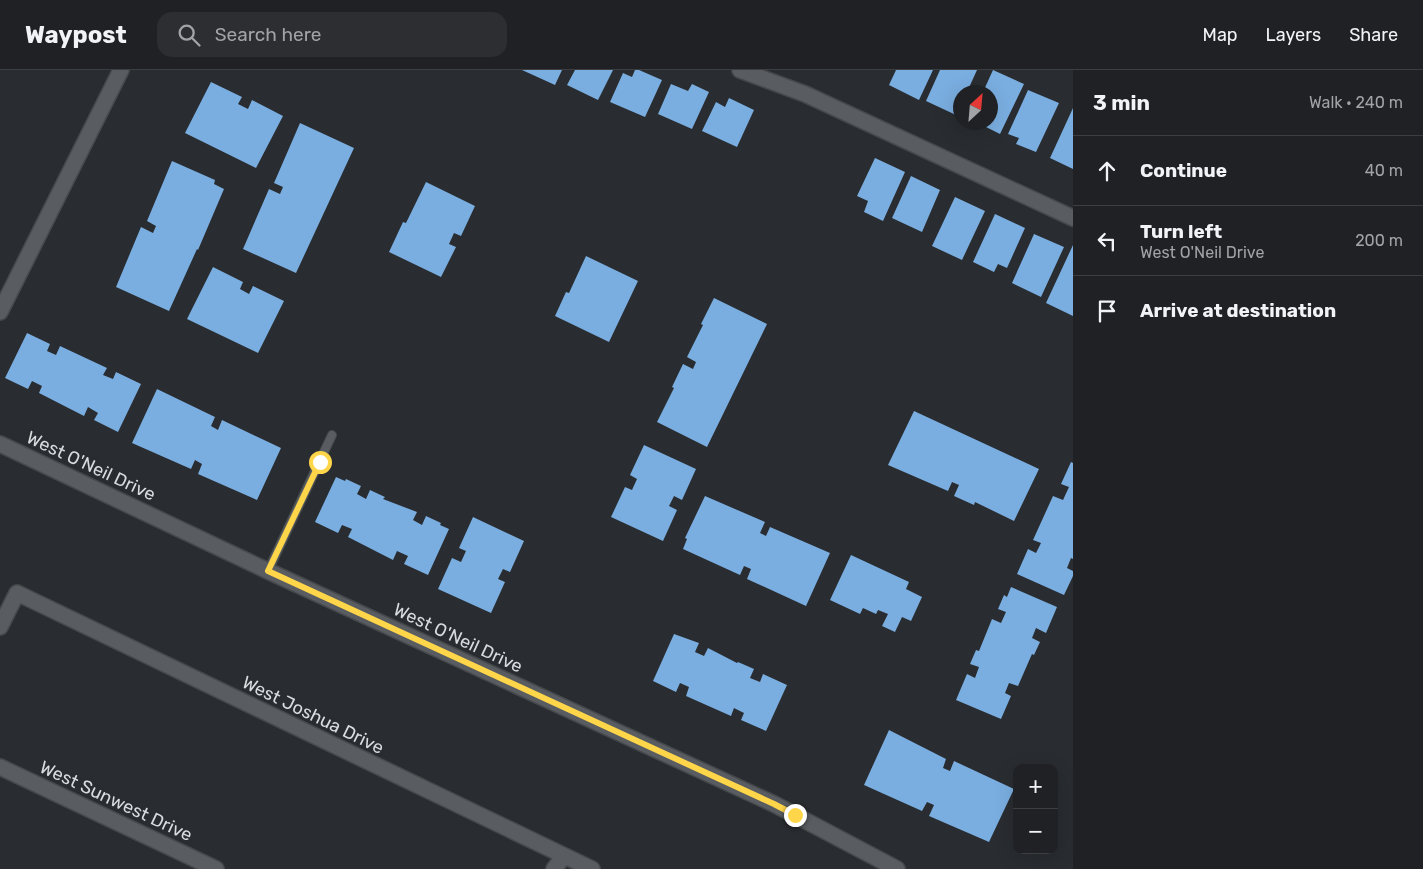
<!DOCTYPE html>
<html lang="en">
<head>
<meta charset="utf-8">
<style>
	:root { --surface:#1f2124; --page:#2c2e31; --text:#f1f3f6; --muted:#a1a3a6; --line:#3c3e41 }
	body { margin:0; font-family:Rubik,sans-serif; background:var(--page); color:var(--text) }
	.controls { position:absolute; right:15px; bottom:15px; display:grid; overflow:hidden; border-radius:10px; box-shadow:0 5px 20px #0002 }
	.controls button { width:45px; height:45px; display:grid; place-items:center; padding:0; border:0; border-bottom:1px solid var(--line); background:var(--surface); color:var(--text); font:25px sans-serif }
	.compass { position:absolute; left:953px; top:15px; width:45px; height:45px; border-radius:50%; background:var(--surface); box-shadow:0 5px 20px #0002; rotate:26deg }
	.stop { position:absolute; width:15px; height:15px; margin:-11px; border:4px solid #ffd54a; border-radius:50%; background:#fff }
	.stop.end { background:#ffd54a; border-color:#fff; box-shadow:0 1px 5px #0008 }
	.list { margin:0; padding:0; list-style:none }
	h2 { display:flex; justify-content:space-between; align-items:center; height:65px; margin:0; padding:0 20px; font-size:21px }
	h2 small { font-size:16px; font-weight:400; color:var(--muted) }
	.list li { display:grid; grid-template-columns:32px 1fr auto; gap:15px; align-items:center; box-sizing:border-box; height:70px; padding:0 20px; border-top:1px solid var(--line) }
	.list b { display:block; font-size:19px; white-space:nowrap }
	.list p { margin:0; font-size:16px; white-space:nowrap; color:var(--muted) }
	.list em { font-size:16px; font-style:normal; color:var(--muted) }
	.icon { flex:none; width:28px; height:28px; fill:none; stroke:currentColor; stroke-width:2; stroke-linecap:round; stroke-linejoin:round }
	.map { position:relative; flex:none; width:1073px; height:799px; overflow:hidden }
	header { display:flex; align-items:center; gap:30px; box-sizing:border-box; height:70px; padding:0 25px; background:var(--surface); border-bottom:1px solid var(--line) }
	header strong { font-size:24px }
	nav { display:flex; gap:28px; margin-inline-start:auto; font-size:18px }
	.search { width:350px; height:45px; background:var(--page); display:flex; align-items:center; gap:12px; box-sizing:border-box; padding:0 18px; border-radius:15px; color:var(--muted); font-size:19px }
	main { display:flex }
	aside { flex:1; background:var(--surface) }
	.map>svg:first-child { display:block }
	.building { fill:#7aaee0 }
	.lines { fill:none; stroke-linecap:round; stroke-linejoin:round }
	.lane-casing { stroke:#46494b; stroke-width:10 }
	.street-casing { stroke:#46494b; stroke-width:18 }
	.secondary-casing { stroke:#46494b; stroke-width:18 }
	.lane { stroke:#595d61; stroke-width:8 }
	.street { stroke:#595d61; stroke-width:15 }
	.secondary { stroke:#595d61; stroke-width:15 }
	.route { stroke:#ffd54a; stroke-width:6 }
	.labels { text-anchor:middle; stroke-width:5; stroke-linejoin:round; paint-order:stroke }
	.street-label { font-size:18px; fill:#d9dcde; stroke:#292c30 }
</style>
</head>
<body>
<header>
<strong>Waypost</strong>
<div class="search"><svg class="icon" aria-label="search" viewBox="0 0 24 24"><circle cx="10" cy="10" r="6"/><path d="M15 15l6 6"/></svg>Search here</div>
<nav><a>Map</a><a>Layers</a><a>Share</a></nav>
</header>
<main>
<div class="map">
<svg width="1073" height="799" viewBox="0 0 1073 799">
	<rect width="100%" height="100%" fill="#292c30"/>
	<path class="building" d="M 522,0 L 562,0 L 555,15 Z
		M 575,0 L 613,0 L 598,30 L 567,15 Z
		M 635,0 L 639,0 L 662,10 L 645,47 L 610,32 L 623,3 L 632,7 Z
		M 896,0 L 933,0 L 919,30 L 889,15 Z
		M 940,0 L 977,0 L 967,22 L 961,22 L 961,35 L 956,45 L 926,31 Z
		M 993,0 L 1024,14 L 1000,64 L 976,52 L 991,52 L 991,22 L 983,22 Z
		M 211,12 L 242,27 L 238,34 L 248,39 L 252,30 L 283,46 L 256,98 L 185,63 Z
		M 671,14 L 688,21 L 692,14 L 709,22 L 692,59 L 658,44 Z
		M 1028,20 L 1059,33 L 1036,82 L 1016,74 L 1019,68 L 1008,64 Z
		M 729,28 L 754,40 L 737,77 L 702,61 L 716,32 L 725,37 Z
		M 1073,38 L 1073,99 L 1050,88 Z
		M 300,53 L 354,78 L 296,203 L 243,179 L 269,119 L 280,124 L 283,117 L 274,113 Z
		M 875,88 L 905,102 L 883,151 L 864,142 L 868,131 L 857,126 Z
		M 172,91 L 215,110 L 214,114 L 224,119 L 198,180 L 197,179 L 169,241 L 116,217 L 141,157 L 153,163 L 156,156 L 147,151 Z
		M 911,106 L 940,120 L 922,162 L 892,148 Z
		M 426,112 L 475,136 L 461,166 L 454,163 L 449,174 L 456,177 L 441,207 L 389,182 L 403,152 L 406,153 Z
		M 955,127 L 985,141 L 962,190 L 932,176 Z
		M 995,144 L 1025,158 L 1007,198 L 998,194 L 994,202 L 973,192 Z
		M 1034,164 L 1064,177 L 1041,227 L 1012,213 Z
		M 1073,175 L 1073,246 L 1046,233 Z
		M 586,186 L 638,211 L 609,272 L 555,246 L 566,222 L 569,223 Z
		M 213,197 L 243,212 L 240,219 L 249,224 L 253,216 L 284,231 L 258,283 L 187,249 Z
		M 714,228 L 767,254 L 707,377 L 657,352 L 674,318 L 672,317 L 683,294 L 693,299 L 696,292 L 687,287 L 703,255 L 701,254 Z
		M 27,263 L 50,274 L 47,281 L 56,285 L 60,276 L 107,298 L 103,305 L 113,309 L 116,302 L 141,314 L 118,362 L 94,350 L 98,343 L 88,337 L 84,346 L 39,323 L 42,316 L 32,311 L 28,319 L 5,308 Z
		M 157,319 L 215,347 L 211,356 L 218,360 L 222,350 L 281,378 L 257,430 L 198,404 L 202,394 L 195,390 L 191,399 L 132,373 Z
		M 914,341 L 1039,399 L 1014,451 L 975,432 L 974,435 L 954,426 L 959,415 L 952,412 L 948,421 L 888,395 Z
		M 644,375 L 696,399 L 682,430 L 674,426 L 669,436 L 677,440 L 663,471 L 611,447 L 625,417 L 632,420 L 637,409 L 630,405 Z
		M 1071,392 L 1073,393 L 1073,489 L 1071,488 L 1067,498 L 1073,501 L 1073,506 L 1064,525 L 1017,504 L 1028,479 L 1036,483 L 1041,473 L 1033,470 L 1053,426 L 1063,430 L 1069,417 L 1061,414 Z
		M 336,407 L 345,411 L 346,409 L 361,416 L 357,424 L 366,429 L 370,420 L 385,427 L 383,429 L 417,442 L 413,450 L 422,455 L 426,446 L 441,453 L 440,455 L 449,459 L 428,505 L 404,494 L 408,486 L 397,481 L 393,490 L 348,467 L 352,459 L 342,455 L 338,463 L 315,452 Z
		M 705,426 L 765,452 L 760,463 L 766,466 L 770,457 L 830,483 L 806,536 L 747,509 L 751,499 L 744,496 L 740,505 L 683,479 L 687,469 L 685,468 Z
		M 473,447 L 524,471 L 510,502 L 503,499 L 498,509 L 505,512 L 491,543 L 438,519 L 452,488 L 461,492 L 466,481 L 459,478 Z
		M 851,485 L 909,512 L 906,519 L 922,527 L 911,551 L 902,547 L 895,562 L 882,556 L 888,544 L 878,540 L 876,544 L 863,538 L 860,544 L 830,530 Z
		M 1011,517 L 1057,537 L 1046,563 L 1036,558 L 1032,568 L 1040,572 L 1034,585 L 1032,584 L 1018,616 L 1009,613 L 1005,623 L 1011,626 L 1001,649 L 956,630 L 967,604 L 975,608 L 979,597 L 970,594 L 976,580 L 979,581 L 992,549 L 1001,553 L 1006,542 L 998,539 L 1004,525 L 1007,527 Z
		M 674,564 L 699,573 L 695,582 L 704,586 L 708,578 L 737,593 L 738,592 L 754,599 L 750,608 L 760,612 L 763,604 L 787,615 L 766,661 L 741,650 L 744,643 L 734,638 L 731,646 L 686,626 L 689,617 L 680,613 L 676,622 L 653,611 Z
		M 889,660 L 946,689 L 943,698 L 950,701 L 954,691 L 1014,719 L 989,772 L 929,746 L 934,735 L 927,732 L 922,741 L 864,715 Z"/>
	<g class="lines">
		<defs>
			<path id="lane" d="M 268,501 L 332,365"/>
			<path id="street" d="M 740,0 L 805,24 L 1073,148
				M 0,557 L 17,523 L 592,799
				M 0,697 L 216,799
				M 554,799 L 564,786"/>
			<path id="secondary" d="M 0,242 L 121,0
				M 0,374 L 268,501 L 774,734 L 897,799"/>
		</defs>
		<use href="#lane" class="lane-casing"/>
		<use href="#street" class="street-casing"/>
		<use href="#secondary" class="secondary-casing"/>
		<use href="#lane" class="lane"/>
		<use href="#street" class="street"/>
		<use href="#secondary" class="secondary"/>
	</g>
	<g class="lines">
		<path class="route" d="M 320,392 L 268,501 L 774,734 L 795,745"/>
	</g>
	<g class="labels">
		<g class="street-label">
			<text transform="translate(91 396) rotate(25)" y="6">West O'Neil Drive</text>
			<text transform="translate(458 568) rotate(25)" y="6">West O'Neil Drive</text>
			<text transform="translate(313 645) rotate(26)" y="6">West Joshua Drive</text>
			<text transform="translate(116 731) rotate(25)" y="6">West Sunwest Drive</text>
		</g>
	</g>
</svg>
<div class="controls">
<button>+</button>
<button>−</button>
</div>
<svg class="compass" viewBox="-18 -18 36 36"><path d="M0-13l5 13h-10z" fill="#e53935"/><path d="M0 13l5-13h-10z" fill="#a1a3a6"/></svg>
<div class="stop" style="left:320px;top:392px"></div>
<div class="stop end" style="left:795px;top:745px"></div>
</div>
<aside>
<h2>3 min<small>Walk · 240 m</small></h2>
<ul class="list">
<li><svg class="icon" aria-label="ahead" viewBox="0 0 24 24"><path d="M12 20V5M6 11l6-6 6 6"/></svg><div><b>Continue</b></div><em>40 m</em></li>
<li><svg class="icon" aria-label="left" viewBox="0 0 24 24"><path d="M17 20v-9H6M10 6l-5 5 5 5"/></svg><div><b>Turn left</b><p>West O'Neil Drive</p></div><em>200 m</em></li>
<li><svg class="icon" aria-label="arrive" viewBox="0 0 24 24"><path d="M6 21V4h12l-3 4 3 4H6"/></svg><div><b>Arrive at destination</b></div></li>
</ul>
</aside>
</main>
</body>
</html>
